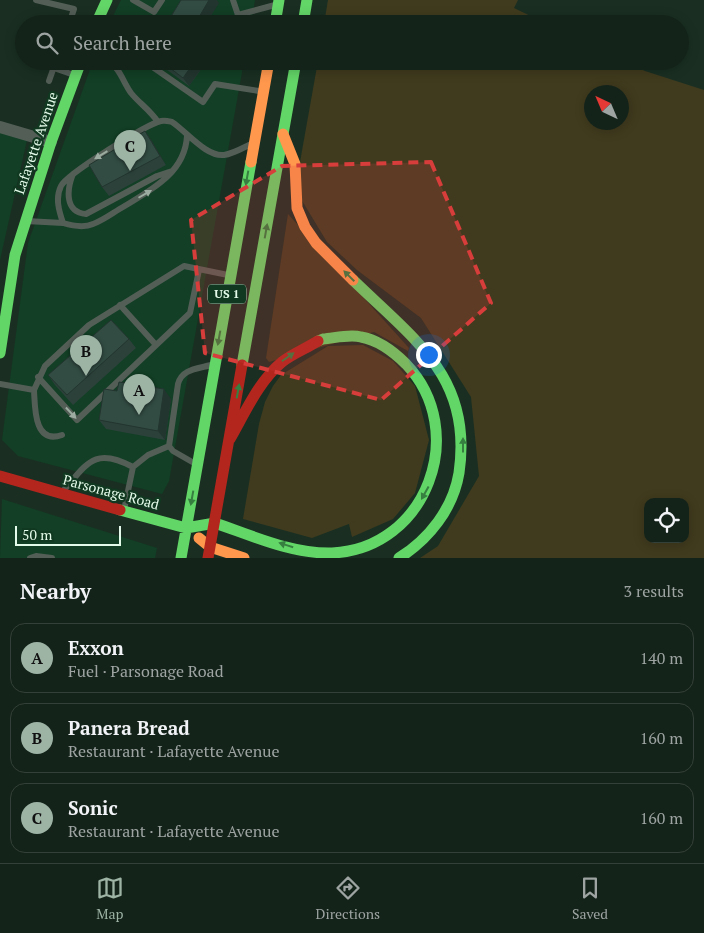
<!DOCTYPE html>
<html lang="en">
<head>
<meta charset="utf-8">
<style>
	:root { --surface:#14231a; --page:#212f27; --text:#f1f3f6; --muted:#9da4a2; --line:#334039; --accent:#9db3a4 }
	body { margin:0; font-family:"PT Serif",serif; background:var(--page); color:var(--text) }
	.controls { position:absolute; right:15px; bottom:15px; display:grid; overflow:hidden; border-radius:10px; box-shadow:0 2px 12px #0003 }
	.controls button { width:45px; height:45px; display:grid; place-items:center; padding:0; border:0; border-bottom:1px solid var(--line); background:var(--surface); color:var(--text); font:25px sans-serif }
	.compass { position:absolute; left:584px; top:85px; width:45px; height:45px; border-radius:50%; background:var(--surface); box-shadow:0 2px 12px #0003; rotate:316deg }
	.scale { position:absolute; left:15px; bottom:12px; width:106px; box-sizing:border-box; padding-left:5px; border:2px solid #e4faea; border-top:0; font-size:14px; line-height:18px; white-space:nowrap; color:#e4faea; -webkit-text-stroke:4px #113820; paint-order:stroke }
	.you { position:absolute; left:428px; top:354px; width:18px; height:18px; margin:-12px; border:4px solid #fff; border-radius:50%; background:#1a73e8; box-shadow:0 0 0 8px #1a73e833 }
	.badge { display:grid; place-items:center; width:32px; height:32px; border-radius:50%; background:var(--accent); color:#111; font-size:16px; font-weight:700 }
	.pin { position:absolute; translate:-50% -41px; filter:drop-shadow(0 1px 2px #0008) }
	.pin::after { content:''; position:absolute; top:26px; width:18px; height:15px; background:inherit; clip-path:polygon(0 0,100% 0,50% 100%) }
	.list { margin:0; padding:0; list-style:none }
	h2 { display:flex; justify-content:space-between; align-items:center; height:65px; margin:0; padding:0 20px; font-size:21px }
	h2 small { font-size:16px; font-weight:400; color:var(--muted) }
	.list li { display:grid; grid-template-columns:32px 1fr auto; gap:15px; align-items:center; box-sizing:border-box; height:70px; margin:0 10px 10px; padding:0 10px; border:1px solid var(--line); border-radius:15px }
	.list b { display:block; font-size:19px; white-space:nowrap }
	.list p { margin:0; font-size:16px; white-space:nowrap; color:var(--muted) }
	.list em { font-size:16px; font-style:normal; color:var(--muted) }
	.icon { flex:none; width:28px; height:28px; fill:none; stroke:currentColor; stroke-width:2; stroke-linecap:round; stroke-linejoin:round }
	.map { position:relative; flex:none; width:704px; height:558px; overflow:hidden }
	.search { position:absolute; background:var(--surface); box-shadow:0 2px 12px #0003; left:15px; right:15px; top:15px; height:55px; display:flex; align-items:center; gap:12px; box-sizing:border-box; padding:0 18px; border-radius:28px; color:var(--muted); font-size:19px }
	.sheet { height:305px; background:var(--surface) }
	nav { display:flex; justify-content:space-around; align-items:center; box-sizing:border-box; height:70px; border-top:1px solid var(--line); background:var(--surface); font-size:14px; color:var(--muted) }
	nav a { display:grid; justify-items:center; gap:2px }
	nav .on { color:var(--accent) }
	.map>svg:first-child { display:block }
	.built { fill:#123f25 }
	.green { fill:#403b1e; fill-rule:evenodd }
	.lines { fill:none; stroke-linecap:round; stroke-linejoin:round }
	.lane { stroke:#535e57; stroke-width:6 }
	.street { stroke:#535e57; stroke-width:12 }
	.fast { stroke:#63d668; stroke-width:11 }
	.slow { stroke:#ff974d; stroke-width:11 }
	.jam { stroke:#b3261e; stroke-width:11 }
	.wall { fill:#2b413a }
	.shaded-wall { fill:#23352f }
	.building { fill:#324c43; stroke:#23352f }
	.oneway { fill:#9caca0 }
	.oneway2 { fill:#367f40 }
	.marked { fill:#d73d3b; fill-opacity:0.2; stroke:#d73d3b; stroke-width:4; stroke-dasharray:10 6; stroke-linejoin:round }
	.labels { text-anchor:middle; stroke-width:4.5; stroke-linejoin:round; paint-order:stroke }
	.shield { fill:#113820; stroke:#a5c0ad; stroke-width:1 }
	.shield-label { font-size:12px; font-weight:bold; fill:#e4faea }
	.street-label { font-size:14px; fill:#e4faea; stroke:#113820 }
</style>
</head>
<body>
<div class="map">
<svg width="704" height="558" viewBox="0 0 704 558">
	<rect width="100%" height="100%" fill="#1a2f22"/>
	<path class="built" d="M 121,0 L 255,0 L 251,24 L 109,24 Z
		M 93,61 L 244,61 L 169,481 L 162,494 L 18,456 L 2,440 L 28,243 Z
		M 0,132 L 27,140 L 0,260 Z
		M 2,499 L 157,548 L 155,558 L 0,558 Z"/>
	<path class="green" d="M 328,0 L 518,0 L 514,8 L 547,24 L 324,24 Z
		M 318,61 L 624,61 L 645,71 L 704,90 L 704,558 L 420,558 L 438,546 L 479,476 L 471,397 L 421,318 L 357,270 L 327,242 L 301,199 L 300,162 ZM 592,92 L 622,92 L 622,122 L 592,122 ZM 648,502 L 685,502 L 685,539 L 648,539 Z
		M 288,214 L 409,348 L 408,351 L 374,332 L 269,362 L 266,358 Z
		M 363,345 L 393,361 L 415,386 L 429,440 L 415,493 L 393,519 L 352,537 L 349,524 L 362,519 L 312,538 L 243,519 L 259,424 L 265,402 L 273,386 L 281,375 L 328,346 Z"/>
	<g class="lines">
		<path class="lane" d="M 36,0 L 74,9 L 69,24
			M 133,0 L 154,12 L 162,0
			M 233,0 L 238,15
			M 233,24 L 238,15 L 275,5
			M 108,61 C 120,68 123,82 131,93 C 139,103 150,110 158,122
			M 144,61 L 203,102 L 215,84 L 259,91
			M 54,68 L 74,75
			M 49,81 L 56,61
			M 187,136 C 185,173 151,190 123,207 C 114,212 104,220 93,224 C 84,228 73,226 63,223 C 59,211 55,198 61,186 C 67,174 147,124 161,121 C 165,120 168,121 172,122 C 186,131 206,157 224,155 C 232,154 241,149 249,145
			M 73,174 C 67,189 64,212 86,214 L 157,176 L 172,171
			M 26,221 L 63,223
			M 120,305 L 156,345
			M 38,377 L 77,420 L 190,313 L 199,270
			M 0,384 L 34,390 C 35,408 34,445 62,435
			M 34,390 L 45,366 L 89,325 L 184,266 L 228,275
			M 194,463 L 173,451 L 169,446 L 178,384 C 182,369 197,369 211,365
			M 63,491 C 87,464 94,446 133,467
			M 124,510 L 133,467 L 148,455 L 169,446
			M 30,558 L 36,556 L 52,558"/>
		<path class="street" d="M 0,127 L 51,142"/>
		<path class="fast" d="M 96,24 L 107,0
			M 275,24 L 279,0
			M 303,24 L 307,0
			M 353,280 C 415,340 473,378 459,473 C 453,509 429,539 399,558
			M 0,353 L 15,255 L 51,142 L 81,61
			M 242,365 L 296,61
			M 120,510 L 186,528 L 215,523
			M 215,523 C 253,536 292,554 332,553 C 427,549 470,431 406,364 C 394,352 378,340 361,337 C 350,334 335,338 323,339 L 318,341
			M 181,558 L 251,162"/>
		<path class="slow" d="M 283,134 L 295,164 L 297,208 L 305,227 L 316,243 L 353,280
			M 251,162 L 269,61
			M 199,538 L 210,547 L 244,558"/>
		<path class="jam" d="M 230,439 C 245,413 258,382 282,362 C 292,354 307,348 318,341
			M 0,476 L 120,510
			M 208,558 L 242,365"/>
	</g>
	<path class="wall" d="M 155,61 L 207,61 L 189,86 Z
		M 145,131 L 166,165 L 109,196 L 102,187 Z
		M 129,339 L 136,348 L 73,405 L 55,385 L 48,375 Z
		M 171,399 L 165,440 L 106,429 L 99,420 Z"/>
	<path class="shaded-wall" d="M 209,0 L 217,0 L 219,3 L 206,24 L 195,24 Z
		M 195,61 L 207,61 L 189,86 L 183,78 Z
		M 145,131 L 152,141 L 166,165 L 160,156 Z
		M 164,389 L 171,399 L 165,440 L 158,431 Z"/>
	<path class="building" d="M 181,0 L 209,0 L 195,24 L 155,24 L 160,17 L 167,23 Z
		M 161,61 L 195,61 L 183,78 Z
		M 145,131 L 160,156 L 102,187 L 89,165 Z
		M 111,320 L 129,339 L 67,395 L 48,375 Z
		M 119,382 L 164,389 L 158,431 L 99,420 L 104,389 L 117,391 Z"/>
	<defs><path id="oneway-solid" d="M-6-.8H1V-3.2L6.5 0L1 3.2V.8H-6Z" transform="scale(1.25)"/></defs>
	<g class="oneway">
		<use href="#oneway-solid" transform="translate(101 155) rotate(149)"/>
		<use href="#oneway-solid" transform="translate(145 194) rotate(-30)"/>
		<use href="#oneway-solid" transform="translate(71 413) rotate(47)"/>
	</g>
	<g class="oneway2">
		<use href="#oneway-solid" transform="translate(247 178) rotate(100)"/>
		<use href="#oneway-solid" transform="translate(266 231) rotate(-80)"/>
		<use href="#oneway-solid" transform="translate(349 276) rotate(-135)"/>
		<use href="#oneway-solid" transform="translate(219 338) rotate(100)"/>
		<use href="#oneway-solid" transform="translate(288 357) rotate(-35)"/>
		<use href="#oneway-solid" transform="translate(238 391) rotate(-80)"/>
		<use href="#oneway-solid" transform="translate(463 445) rotate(-90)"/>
		<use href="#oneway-solid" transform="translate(425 493) rotate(119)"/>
		<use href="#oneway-solid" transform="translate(192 498) rotate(100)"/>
		<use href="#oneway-solid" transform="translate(286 545) rotate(-163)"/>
	</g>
	<path class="marked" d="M 431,162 L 491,303 L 381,400 L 205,353 L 191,220 L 282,166 Z"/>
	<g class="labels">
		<rect class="shield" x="208" y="284.5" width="38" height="19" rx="4"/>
		<g class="shield-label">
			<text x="227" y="298">US 1</text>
		</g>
		<g class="street-label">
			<text transform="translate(36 143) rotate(-71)" y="5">Lafayette Avenue</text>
			<text transform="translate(111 492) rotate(15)" y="5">Parsonage Road</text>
		</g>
	</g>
</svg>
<div class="controls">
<button><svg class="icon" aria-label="locate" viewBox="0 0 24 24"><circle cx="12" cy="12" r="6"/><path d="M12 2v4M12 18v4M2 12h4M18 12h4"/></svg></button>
</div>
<svg class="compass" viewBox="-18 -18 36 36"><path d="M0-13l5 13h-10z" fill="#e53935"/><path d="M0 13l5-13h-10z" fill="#9da4a2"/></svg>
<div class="scale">50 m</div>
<div class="you"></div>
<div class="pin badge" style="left:139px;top:415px">A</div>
<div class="pin badge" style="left:86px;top:376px">B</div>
<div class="pin badge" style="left:130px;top:171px">C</div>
<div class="search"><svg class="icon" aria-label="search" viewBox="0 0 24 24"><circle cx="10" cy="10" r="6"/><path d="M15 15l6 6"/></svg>Search here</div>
</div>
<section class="sheet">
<h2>Nearby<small>3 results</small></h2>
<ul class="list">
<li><span class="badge">A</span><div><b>Exxon</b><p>Fuel · Parsonage Road</p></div><em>140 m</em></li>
<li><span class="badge">B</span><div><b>Panera Bread</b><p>Restaurant · Lafayette Avenue</p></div><em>160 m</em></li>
<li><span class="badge">C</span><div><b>Sonic</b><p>Restaurant · Lafayette Avenue</p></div><em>160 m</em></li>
</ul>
</section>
<nav>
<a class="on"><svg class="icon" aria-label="map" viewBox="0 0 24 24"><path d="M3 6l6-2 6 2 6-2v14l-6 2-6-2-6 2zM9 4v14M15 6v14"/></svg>Map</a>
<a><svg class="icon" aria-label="directions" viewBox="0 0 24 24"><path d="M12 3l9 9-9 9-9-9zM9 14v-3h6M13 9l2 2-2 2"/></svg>Directions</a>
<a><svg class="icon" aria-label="saved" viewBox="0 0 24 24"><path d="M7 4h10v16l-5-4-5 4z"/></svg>Saved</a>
</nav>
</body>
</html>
